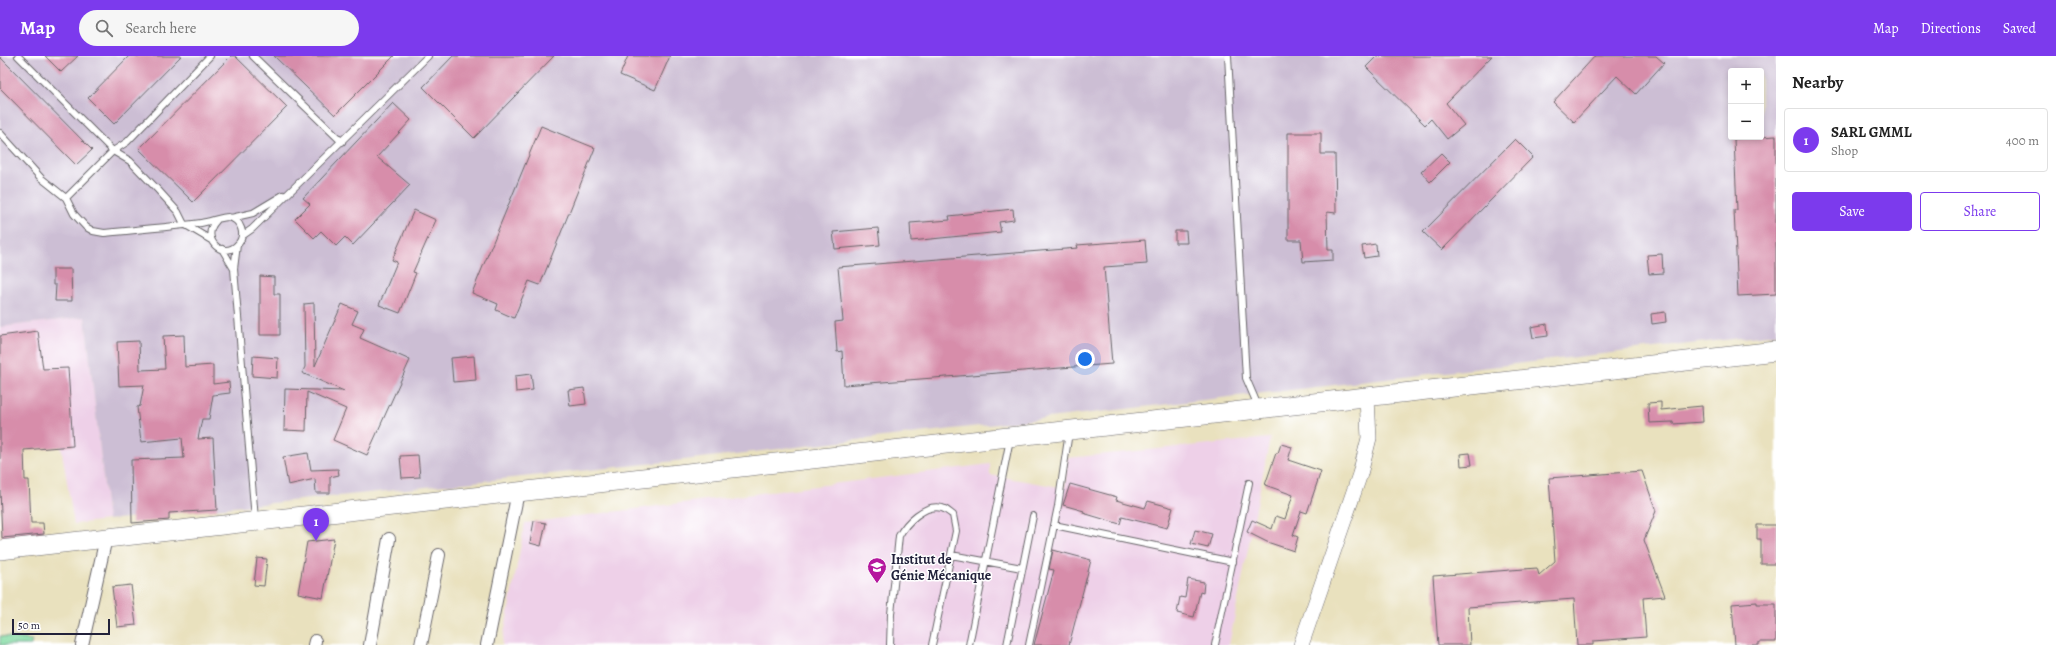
<!DOCTYPE html>
<html lang="en">
<head>
<meta charset="utf-8">
<style>
	:root { --surface:#fff; --page:#f6f6f6; --text:#222; --muted:#767676; --line:#e0e0e0; --accent:#7c3aed }
	body { margin:0; font-family:Alegreya,serif; background:var(--page); color:var(--text) }
	.controls { position:absolute; right:12px; top:12px; display:grid; overflow:hidden; border-radius:4px; box-shadow:0 2px 6px #0003 }
	.controls button { width:36px; height:36px; display:grid; place-items:center; padding:0; border:0; border-bottom:1px solid var(--line); background:var(--surface); color:var(--text); font:20px sans-serif }
	.scale { position:absolute; left:12px; bottom:10px; width:98px; box-sizing:border-box; padding-left:4px; border:2px solid #22223b; border-top:0; font-size:11px; line-height:14px; white-space:nowrap; color:#22223b; -webkit-text-stroke:3px #fff; paint-order:stroke }
	.you { position:absolute; left:1085px; top:303px; width:14px; height:14px; margin:-10px; border:3px solid #fff; border-radius:50%; background:#1a73e8; box-shadow:0 0 0 6px #1a73e833 }
	.badge { display:grid; place-items:center; width:26px; height:26px; border-radius:50%; background:var(--accent); color:#fff; font-size:13px; font-weight:700 }
	.pin { position:absolute; translate:-50% -33px; filter:drop-shadow(0 1px 2px #0008) }
	.pin::after { content:''; position:absolute; top:21px; width:14px; height:12px; background:inherit; clip-path:polygon(0 0,100% 0,50% 100%) }
	.list { margin:0; padding:0; list-style:none }
	h2 { display:flex; justify-content:space-between; align-items:center; height:52px; margin:0; padding:0 16px; font-size:17px }
	h2 small { font-size:13px; font-weight:400; color:var(--muted) }
	.list li { display:grid; grid-template-columns:26px 1fr auto; gap:12px; align-items:center; box-sizing:border-box; height:64px; margin:0 8px 8px; padding:0 8px; border:1px solid var(--line); border-radius:4px }
	.list b { display:block; font-size:15px; white-space:nowrap }
	.list p { margin:0; font-size:13px; white-space:nowrap; color:var(--muted) }
	.list em { font-size:13px; font-style:normal; color:var(--muted) }
	.actions { display:flex; gap:8px; padding:12px 16px }
	.actions a { flex:1; padding:9px 0; border:1px solid var(--accent); border-radius:4px; text-align:center; font-size:14px; color:var(--accent) }
	.actions .main { background:var(--accent); color:#fff }
	.icon { flex:none; width:22px; height:22px; fill:none; stroke:currentColor; stroke-width:2; stroke-linecap:round; stroke-linejoin:round }
	.map { position:relative; flex:none; width:1776px; height:589px; overflow:hidden }
	header { display:flex; align-items:center; gap:24px; box-sizing:border-box; height:56px; padding:0 20px; background:var(--accent); color:#fff }
	header strong { font-size:19px }
	nav { display:flex; gap:22px; margin-inline-start:auto; font-size:14px }
	.search { width:280px; height:36px; background:var(--page); display:flex; align-items:center; gap:10px; box-sizing:border-box; padding:0 14px; border-radius:22px; color:var(--muted); font-size:15px }
	main { display:flex }
	aside { flex:1; background:var(--surface) }
	.map>svg:first-child { display:block }
	.built { fill:#eed0e8 }
	.industrial { fill:#ccbed4; fill-rule:evenodd }
	.green { fill:#7fdaa0; stroke:#507e6e }
	.building { fill:#d78daa }
	.lines { fill:none; stroke-linecap:round; stroke-linejoin:round }
	.service-casing { stroke:#686569; stroke-width:8 }
	.minor-casing { stroke:#686569; stroke-width:14 }
	.tertiary-casing { stroke:#686569; stroke-width:16 }
	.primary-casing { stroke:#686569; stroke-width:20 }
	.service { stroke:#fff; stroke-width:6 }
	.minor { stroke:#fff; stroke-width:12 }
	.tertiary { stroke:#fff; stroke-width:15 }
	.primary { stroke:#fff; stroke-width:19 }
	.labels { text-anchor:middle; stroke-width:3; stroke-linejoin:round; paint-order:stroke }
	.poi-label { font-size:14px; font-weight:bold; fill:#22223b; stroke:#fff; text-anchor:start }
</style>
</head>
<body>
<header>
<strong>Map</strong>
<div class="search"><svg class="icon" aria-label="search" viewBox="0 0 24 24"><circle cx="10" cy="10" r="6"/><path d="M15 15l6 6"/></svg>Search here</div>
<nav><a>Map</a><a>Directions</a><a>Saved</a></nav>
</header>
<main>
<div class="map">
<svg width="1776" height="589" viewBox="0 0 1776 589">
	<rect width="100%" height="100%" fill="#fff"/>
	<filter id="ink" filterUnits="userSpaceOnUse"><feTurbulence type="fractalNoise" baseFrequency=".025" numOctaves="2"/><feDisplacementMap in="SourceGraphic" scale="8" xChannelSelector="R" yChannelSelector="G"/><feConvolveMatrix kernelMatrix="1 2 1 2 8 2 1 2 1" color-interpolation-filters="sRGB"/></filter>
	<filter id="wash" filterUnits="userSpaceOnUse"><feTurbulence type="fractalNoise" baseFrequency=".012" numOctaves="4" result="noise"/><feDisplacementMap in="SourceGraphic" scale="16" xChannelSelector="R" yChannelSelector="G"/><feGaussianBlur stdDeviation="0.9" result="paint"/><feColorMatrix in="noise" values="0 0 0 0 0 0 0 0 0 0 0 0 0 0 0 0 0 1.4 0 .05"/><feComposite in="paint" operator="in"/></filter>
	<g filter="url(#wash)">
		<rect width="100%" height="100%" fill="#e9e1be"/>
		<path class="built" d="M 85,261 L 108,464 L 74,468 L 61,390 L 2,395 L 0,430 L 0,271 Z
			M 1270,382 L 1229,589 L 502,589 L 525,467 L 990,408 L 990,419 L 1065,432 L 1067,402 Z"/>
		<path class="industrial" d="M 0,0 L 1776,0 L 1776,278 L 675,405 L 108,464 L 85,261 L 0,271 ZM 1731,15 L 1761,15 L 1761,81 L 1731,81 Z"/>
		<path class="green" d="M 0,580 L 32,584 L 31,589 L 0,589 Z"/>
		<g id="blocks">
			<path class="building" d="M 45,0 L 78,0 L 61,16 Z
				M 129,0 L 181,0 L 114,68 L 88,42 Z
				M 231,0 L 235,0 L 287,51 L 193,146 L 139,93 Z
				M 274,0 L 394,0 L 335,59 Z
				M 453,0 L 554,0 L 474,82 L 423,31 Z
				M 628,0 L 670,0 L 655,34 L 620,19 Z
				M 1377,0 L 1492,0 L 1446,47 L 1464,69 L 1447,83 L 1431,63 L 1425,69 L 1366,11 Z
				M 1595,0 L 1656,0 L 1664,7 L 1636,38 L 1617,20 L 1574,66 L 1553,46 Z
				M 0,1 L 92,94 L 76,109 L 0,32 Z
				M 393,47 L 411,64 L 377,101 L 410,129 L 353,189 L 345,181 L 336,190 L 321,175 L 314,182 L 295,163 L 310,148 L 303,142 Z
				M 541,70 L 595,92 L 540,229 L 529,225 L 514,262 L 496,254 L 498,248 L 472,237 Z
				M 1288,77 L 1321,77 L 1321,98 L 1335,98 L 1336,157 L 1327,156 L 1328,194 L 1333,194 L 1333,204 L 1303,206 L 1301,184 L 1288,184 Z
				M 1776,80 L 1776,238 L 1738,240 L 1734,154 L 1737,154 L 1734,83 Z
				M 1515,83 L 1533,101 L 1442,194 L 1423,176 Z
				M 1441,97 L 1450,106 L 1430,126 L 1421,116 Z
				M 1013,153 L 1014,164 L 999,166 L 1001,176 L 911,185 L 910,167 L 950,164 L 949,160 Z
				M 414,154 L 436,164 L 413,216 L 416,217 L 400,257 L 379,249 L 397,206 L 392,204 Z
				M 878,172 L 880,189 L 835,193 L 833,176 Z
				M 1175,175 L 1186,175 L 1187,187 L 1175,187 Z
				M 1145,184 L 1147,208 L 1104,211 L 1112,308 L 844,329 L 842,295 L 837,296 L 835,266 L 843,265 L 838,211 L 1078,192 L 1077,189 Z
				M 1376,188 L 1377,200 L 1364,202 L 1362,190 Z
				M 1662,198 L 1663,217 L 1649,218 L 1647,199 Z
				M 53,213 L 71,213 L 72,245 L 55,245 L 56,229 L 53,229 Z
				M 260,220 L 274,221 L 274,238 L 280,238 L 280,279 L 260,279 Z
				M 314,247 L 315,310 L 342,248 L 358,255 L 352,268 L 364,273 L 360,282 L 410,304 L 367,399 L 333,384 L 346,353 L 307,336 L 306,375 L 284,374 L 285,333 L 344,335 L 302,317 L 305,311 L 304,248 Z
				M 1665,256 L 1666,266 L 1652,268 L 1651,258 Z
				M 1547,268 L 1548,280 L 1533,282 L 1531,271 Z
				M 38,275 L 43,313 L 68,312 L 73,390 L 24,394 L 25,424 L 29,424 L 31,467 L 43,467 L 44,478 L 2,482 L 0,434 L 0,280 Z
				M 184,279 L 185,311 L 213,309 L 213,328 L 229,326 L 230,337 L 213,339 L 209,363 L 202,363 L 198,383 L 213,382 L 217,454 L 169,457 L 169,464 L 132,467 L 131,404 L 184,402 L 182,382 L 141,386 L 137,351 L 140,350 L 144,329 L 119,330 L 117,286 L 139,285 L 140,314 L 165,313 L 163,280 Z
				M 253,300 L 278,302 L 277,322 L 252,320 Z
				M 474,300 L 476,324 L 453,326 L 451,302 Z
				M 531,318 L 533,334 L 516,336 L 515,320 Z
				M 584,332 L 586,348 L 570,350 L 568,334 Z
				M 1661,346 L 1661,354 L 1702,350 L 1703,366 L 1673,368 L 1673,366 L 1649,367 L 1648,347 Z
				M 1281,388 L 1292,391 L 1288,404 L 1321,415 L 1307,457 L 1301,455 L 1293,479 L 1298,481 L 1294,495 L 1267,486 L 1247,476 L 1252,464 L 1272,473 L 1276,460 L 1285,463 L 1293,439 L 1265,429 L 1276,397 L 1278,397 Z
				M 308,397 L 311,414 L 338,413 L 339,419 L 330,421 L 330,437 L 316,437 L 315,423 L 288,429 L 283,401 Z
				M 1470,397 L 1472,409 L 1461,410 L 1460,398 Z
				M 418,399 L 420,421 L 402,422 L 400,400 Z
				M 1642,415 L 1656,455 L 1644,484 L 1665,540 L 1643,542 L 1646,581 L 1593,585 L 1593,589 L 1577,589 L 1574,543 L 1468,551 L 1470,589 L 1438,589 L 1433,520 L 1537,512 L 1539,519 L 1555,505 L 1549,422 Z
				M 1070,428 L 1117,441 L 1116,444 L 1145,452 L 1148,445 L 1173,452 L 1167,472 L 1122,461 L 1120,468 L 1083,457 L 1084,455 L 1063,449 Z
				M 534,465 L 546,467 L 541,490 L 530,487 Z
				M 1757,469 L 1776,469 L 1776,508 L 1761,508 L 1761,483 L 1757,483 Z
				M 1195,474 L 1212,478 L 1208,492 L 1191,488 Z
				M 334,483 L 323,542 L 298,537 L 307,486 Z
				M 1053,494 L 1091,504 L 1069,589 L 1034,589 L 1054,514 L 1049,513 Z
				M 257,502 L 267,503 L 264,530 L 254,529 Z
				M 1188,523 L 1204,526 L 1203,537 L 1200,536 L 1194,561 L 1177,557 L 1180,541 L 1185,542 Z
				M 131,529 L 136,569 L 117,571 L 112,531 Z
				M 1757,546 L 1757,548 L 1776,548 L 1776,586 L 1759,586 L 1759,589 L 1735,589 L 1732,548 Z"/>
		</g>
	</g>
	<g filter="url(#ink)">
		<use href="#blocks" fill-opacity="0" stroke="#686569" stroke-width="1"/>
		<g class="lines">
			<defs>
				<path id="service" d="M 18,0 L 113,95 L 130,105 L 158,134 L 178,156 L 184,168 L 211,184
					M 253,0 L 342,86
					M 1228,0 L 1246,322 L 1258,350
					M 0,77 L 41,122 L 66,142 L 74,158 L 86,171 L 93,175 L 104,177 C 136,174 169,171 201,167 C 209,166 222,161 228,161 C 241,163 247,180 237,189 C 222,204 200,182 216,165
					M 66,142 L 113,95 L 127,86 L 210,0
					M 231,162 L 253,157 L 283,139
					M 242,180 L 252,173 L 428,0
					M 237,189 L 234,213 L 255,463
					M 222,193 L 234,213
					M 1054,469 L 1233,506
					M 951,499 L 1022,512
					M 890,589 L 891,558 L 899,480 C 906,467 925,447 942,452 C 946,453 950,457 953,459 L 956,475 L 932,589
					M 969,589 L 1010,383
					M 1007,589 L 1033,460
					M 1029,589 L 1058,450 L 1069,376
					M 1215,589 L 1249,427"/>
				<path id="minor" d="M 82,589 L 106,482
					M 314,589 L 315,585
					M 370,589 L 389,483
					M 421,589 L 439,499
					M 487,589 L 518,436"/>
				<path id="tertiary" d="M 1301,589 L 1360,418 L 1369,382 L 1367,342"/>
				<path id="primary" d="M 0,494 L 1776,295"/>
			</defs>
			<use href="#service" class="service-casing"/>
			<use href="#minor" class="minor-casing"/>
			<use href="#tertiary" class="tertiary-casing"/>
			<use href="#primary" class="primary-casing"/>
			<use href="#service" class="service"/>
			<use href="#minor" class="minor"/>
			<use href="#tertiary" class="tertiary"/>
			<use href="#primary" class="primary"/>
		</g>
	</g>
	<defs>
		<symbol id="university-pin" viewBox="-11 -11 22 30"><path d="M0 17L-7.5 6A9.5 9.5 0 1 1 7.5 6Z" fill="#b5179e" stroke="#fff"/><path d="M0-5L7-2L0 1L-7-2ZM-4 1L0 2.5L4 1V4Q0 6-4 4Z" fill="#fff"/></symbol>
	</defs>
	<g fill-rule="evenodd">
		<use href="#university-pin" x="866" y="500" width="22" height="30"/>
	</g>
	<g class="labels">
		<g class="poi-label">
			<text x="891" y="508">Institut de<tspan x="891" dy="16">Génie Mécanique</tspan></text>
		</g>
	</g>
</svg>
<div class="controls">
<button>+</button>
<button>−</button>
</div>
<div class="scale">50 m</div>
<div class="you"></div>
<div class="pin badge" style="left:316px;top:485px">1</div>
</div>
<aside>
<h2>Nearby<small></small></h2>
<ul class="list">
<li><span class="badge">1</span><div><b>SARL GMML</b><p>Shop</p></div><em>400 m</em></li>
</ul>
<div class="actions"><a class="main">Save</a><a>Share</a></div>
</aside>
</main>
</body>
</html>
